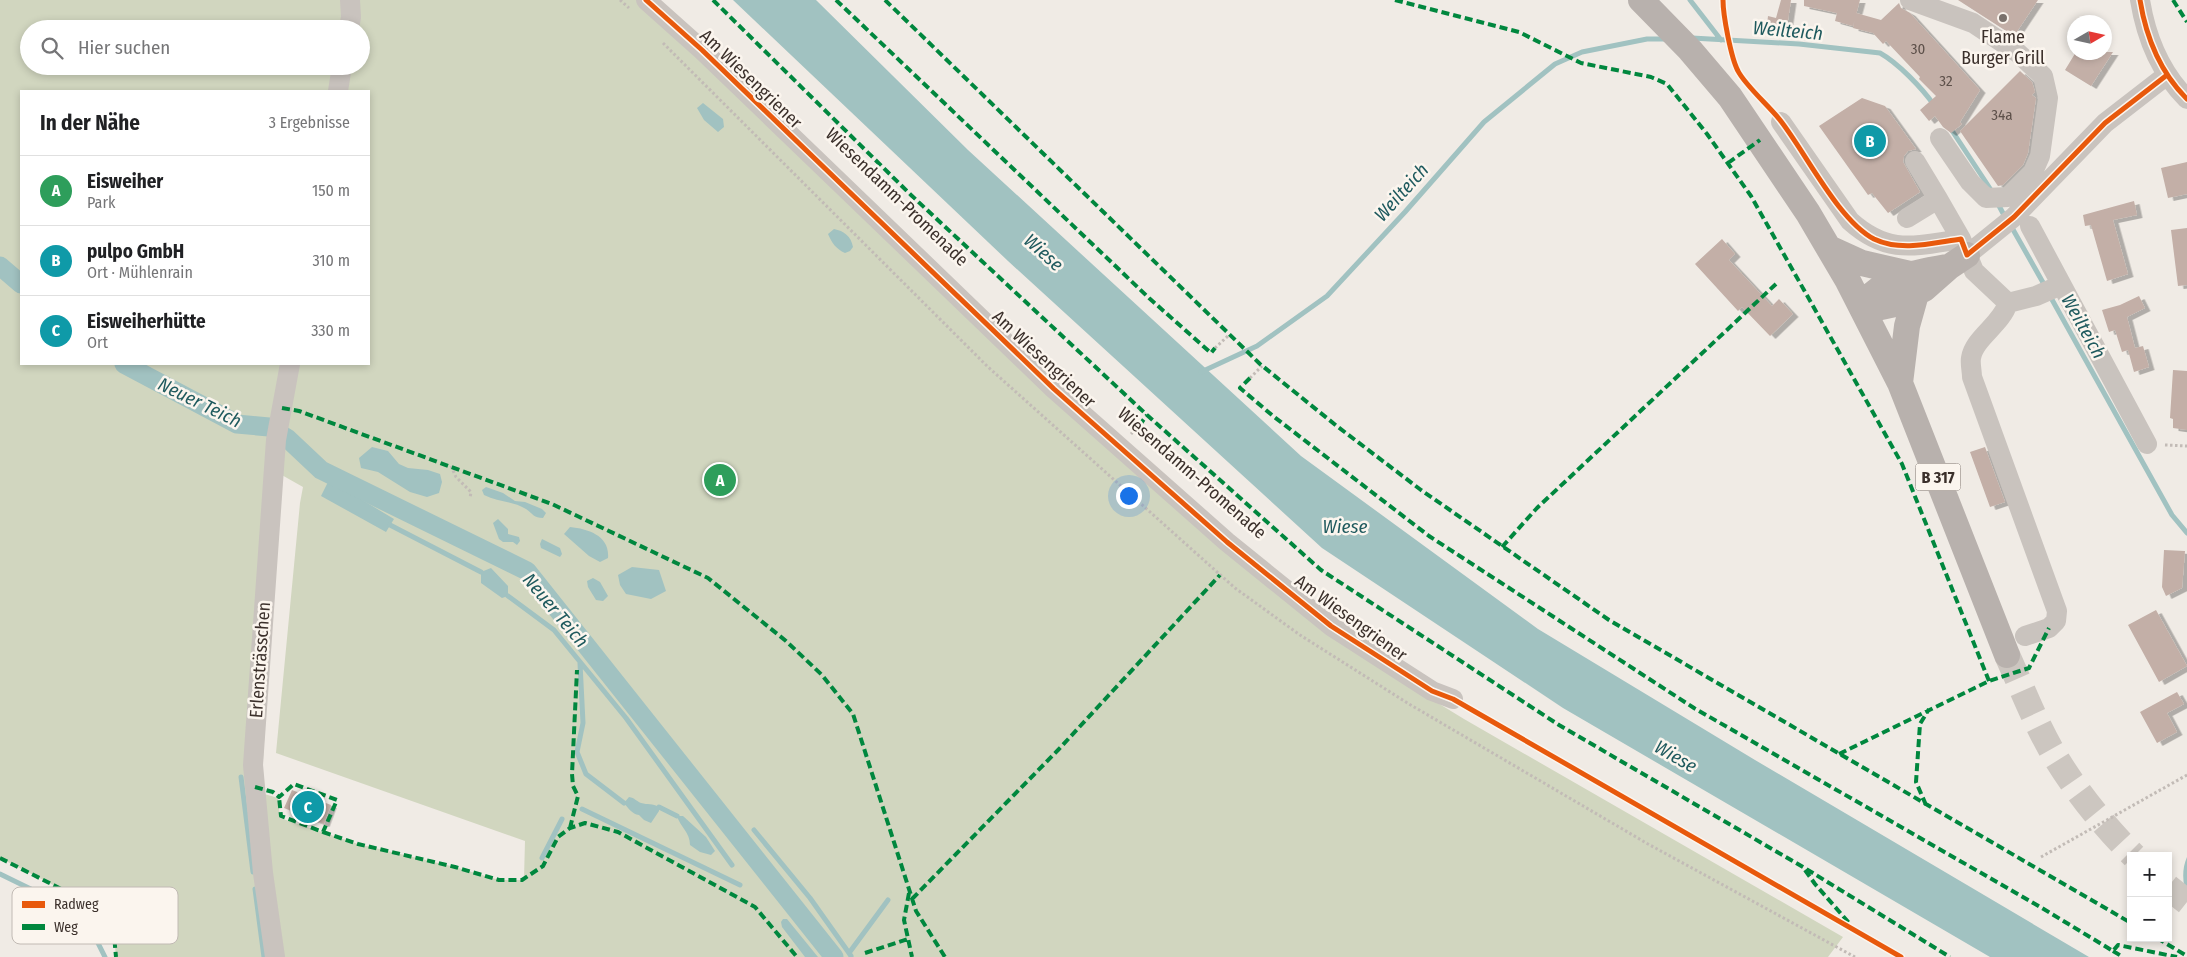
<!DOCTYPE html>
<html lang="de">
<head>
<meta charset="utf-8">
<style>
	:root { --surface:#fff; --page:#f2f2f2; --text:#202124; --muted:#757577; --line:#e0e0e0; --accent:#7a716c }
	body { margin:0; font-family:"Fira Sans Condensed",sans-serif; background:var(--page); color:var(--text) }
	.controls { position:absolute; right:15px; bottom:15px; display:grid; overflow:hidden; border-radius:0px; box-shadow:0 2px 8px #0003 }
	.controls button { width:45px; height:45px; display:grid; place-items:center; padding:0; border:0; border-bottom:1px solid var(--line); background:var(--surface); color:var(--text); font:25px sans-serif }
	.compass { position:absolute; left:2067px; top:15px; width:45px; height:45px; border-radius:50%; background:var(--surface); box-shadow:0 2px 8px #0003; rotate:81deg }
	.you { position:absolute; left:1128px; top:495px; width:18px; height:18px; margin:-12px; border:4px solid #fff; border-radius:50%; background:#1a73e8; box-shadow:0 0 0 8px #1a73e833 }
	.badge { display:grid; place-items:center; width:32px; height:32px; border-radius:50%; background:var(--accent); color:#fff; font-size:16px; font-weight:700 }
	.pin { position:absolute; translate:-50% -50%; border:2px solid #fff; box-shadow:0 1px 5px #0006 }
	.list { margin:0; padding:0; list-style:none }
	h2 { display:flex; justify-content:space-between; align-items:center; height:65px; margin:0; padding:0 20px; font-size:21px }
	h2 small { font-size:16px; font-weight:400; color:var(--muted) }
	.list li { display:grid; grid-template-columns:32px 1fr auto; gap:15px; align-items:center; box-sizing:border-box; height:70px; padding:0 20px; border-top:1px solid var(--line) }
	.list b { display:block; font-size:19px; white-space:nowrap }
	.list p { margin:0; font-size:16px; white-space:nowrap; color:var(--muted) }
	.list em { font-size:16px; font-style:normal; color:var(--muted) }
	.icon { flex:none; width:28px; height:28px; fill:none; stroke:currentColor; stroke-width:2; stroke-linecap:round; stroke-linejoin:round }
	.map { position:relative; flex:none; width:2187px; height:957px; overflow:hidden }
	.search { position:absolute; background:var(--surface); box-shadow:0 2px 8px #0003; left:20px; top:20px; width:350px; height:55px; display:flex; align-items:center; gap:12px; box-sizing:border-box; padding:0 18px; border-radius:28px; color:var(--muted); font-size:19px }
	.panel { position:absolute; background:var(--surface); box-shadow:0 2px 8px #0003; left:20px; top:90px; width:350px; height:275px; border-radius:0px }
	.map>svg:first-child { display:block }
	.green { fill:#d1d6bf; fill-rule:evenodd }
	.water { fill:#a1c2c1 }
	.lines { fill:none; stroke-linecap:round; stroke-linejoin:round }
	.stream { stroke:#a1c2c1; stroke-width:5 }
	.canal { stroke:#a1c2c1; stroke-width:19 }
	.building { fill:#c3afa7; filter:url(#shadow) }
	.major-tunnel { stroke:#ccc6c0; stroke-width:26; stroke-dasharray:26 13; stroke-linecap:butt }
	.path { stroke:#c2bbb6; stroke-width:3; stroke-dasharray:2.5 2.5; stroke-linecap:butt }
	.minor { stroke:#c9c3be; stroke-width:20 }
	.major { stroke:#b8b1ad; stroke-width:26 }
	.quiet { stroke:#00873e; stroke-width:4; stroke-dasharray:8 4; stroke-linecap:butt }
	.cycleway-casing { stroke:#fbf5ee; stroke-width:8 }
	.cycleway { stroke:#e8590c; stroke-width:5 }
	.poi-dot { fill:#7a716c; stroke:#fbf5ee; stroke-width:2 }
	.labels { text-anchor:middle; stroke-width:5; stroke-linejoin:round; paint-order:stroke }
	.number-label { font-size:15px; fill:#5d504a }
	.shield { fill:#fbf5ee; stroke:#756b66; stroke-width:1 }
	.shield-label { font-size:16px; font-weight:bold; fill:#3b302b }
	.poi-label { font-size:18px; fill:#3b302b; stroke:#fbf5ee }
	.street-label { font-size:18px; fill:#3b302b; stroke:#fbf5ee }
	.water-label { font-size:19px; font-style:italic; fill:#1f5a5e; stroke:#fbf5ee }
	.key { fill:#fbf5ee; stroke:#c1bab4; stroke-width:1 }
	.key-label { font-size:14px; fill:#3b302b }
</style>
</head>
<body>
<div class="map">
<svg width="2187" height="957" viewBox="0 0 2187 957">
	<defs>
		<filter id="shadow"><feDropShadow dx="5.5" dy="3" stdDeviation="0" flood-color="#0004"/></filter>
	</defs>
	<rect width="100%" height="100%" fill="#f0ebe5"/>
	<path class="green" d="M 0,0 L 638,0 L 916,264 L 1387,672 L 1464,719 L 1843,937 L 1828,957 L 116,957 L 114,935 L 73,895 L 0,858 ZM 29,29 L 361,29 L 361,66 L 29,66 ZM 21,91 L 369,91 L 369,364 L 21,364 ZM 280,474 L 303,487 L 300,503 L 276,753 L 525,841 L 524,878 L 522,880 L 499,880 L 455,867 L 358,844 L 280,818 L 278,798 L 261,793 Z"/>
	<path class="water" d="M 733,0 L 816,0 L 968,150 L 1301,456 L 1538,629 L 1755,760 L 2089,957 L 1990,957 L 1563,708 L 1322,548 L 1008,261 Z
		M 703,103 L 723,119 L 724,127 L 718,132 L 704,120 L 697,108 Z
		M 834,229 C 844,231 851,236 853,247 L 850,251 L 845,253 C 836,249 832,243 828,234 Z
		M 372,447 L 388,451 L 399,464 L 408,468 L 428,470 L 440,474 L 442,482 L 439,493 L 427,497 L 410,492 L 378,472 L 361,468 L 359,458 Z
		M 329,480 L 394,519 L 386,532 L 321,496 Z
		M 486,487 L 503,493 L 515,501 L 525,502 L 542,509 L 546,513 L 543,518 C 534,518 533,514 526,509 C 513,501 498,502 484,495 L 482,490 Z
		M 498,519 L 508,529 L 508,534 L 519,537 L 520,541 L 517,545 L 513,542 L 503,542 L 499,539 L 493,523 Z
		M 570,527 C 589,529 610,536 608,558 L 600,562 L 589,556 L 564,534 Z
		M 542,539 L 560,548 L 562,554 L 560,557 L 541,548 L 540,544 Z
		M 632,567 L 659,570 L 666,591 L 651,599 L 626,594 L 620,585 L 618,575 Z
		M 491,568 L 508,586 L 508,596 L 502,598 L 481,583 L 481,572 Z
		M 593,578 L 600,582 L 608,596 L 603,601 L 596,600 L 588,587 L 587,581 Z
		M 629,797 C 635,798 636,801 641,803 C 648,805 652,803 659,807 L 659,811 L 651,823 L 644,820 L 639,815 C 632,814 628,808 624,803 Z
		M 677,816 L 683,816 L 706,837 L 715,851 L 711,855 L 700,852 L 690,845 C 690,832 680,827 677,816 Z
		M 2187,857 L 2187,898 C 2183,884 2181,871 2187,857 Z
		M 783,919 L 787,919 L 818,957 L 805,957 L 782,927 L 781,922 Z"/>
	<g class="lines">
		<path class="stream" d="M 1690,0 L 1721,40
			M 1692,38 L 1799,44 L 1880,53 C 1898,63 1922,88 1934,105
			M 1949,126 L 1991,190
			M 1997,202 L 2006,219
			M 2011,226 L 2045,286
			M 2050,296 L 2172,515 L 2187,533
			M 1201,372 L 1257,346 L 1327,296 L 1405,212 L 1484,122 L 1555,64 L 1582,52 L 1647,39 L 1666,39
			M 323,471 L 329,480
			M 390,525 L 481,572
			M 508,596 L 554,630 L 626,718 L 732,865
			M 580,663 L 583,723 L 577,752 L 586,774 L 624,803
			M 241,777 L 253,872
			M 659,807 L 677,816
			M 582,809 L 740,885
			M 754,830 L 810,898 L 849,953
			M 542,858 L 562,819
			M 0,874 L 84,915 L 105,957
			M 255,889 L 264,957
			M 851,956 L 849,953 L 888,900"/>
		<path class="canal" d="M 0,266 L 21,284
			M 124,364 L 237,424 L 269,427 L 287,438 L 321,470 L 527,571 L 834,957"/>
	</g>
	<path class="building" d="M 1781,0 L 1791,0 L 1786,34 L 1766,33 L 1768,16 L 1776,18 Z
		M 1804,0 L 1860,0 L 1853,26 L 1835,21 L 1837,13 L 1804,6 Z
		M 1958,0 L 2038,0 L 2014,36 Z
		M 1899,3 L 1901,8 L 1910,13 L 1980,90 L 1960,122 L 1962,124 L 1951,133 L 1943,127 L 1935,116 L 1929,121 L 1920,110 L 1936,96 L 1919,79 L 1920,77 L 1886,41 L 1883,44 L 1873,33 L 1853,28 L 1856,13 L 1881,20 Z
		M 2076,52 L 2113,52 L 2091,86 L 2065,70 Z
		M 2020,71 L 2032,82 L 2035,92 L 2032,95 L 2036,98 L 2028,153 L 2023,165 L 2003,185 L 1998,186 L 1960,131 Z
		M 1862,98 L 1885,106 L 1916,149 L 1908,151 L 1904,156 L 1903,162 L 1920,192 L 1888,213 L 1872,193 L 1868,195 L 1819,126 Z
		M 2187,162 L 2187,194 L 2168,198 L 2161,168 Z
		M 2134,201 L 2137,215 L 2113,220 L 2128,274 L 2107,281 L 2091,225 L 2085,226 L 2083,215 Z
		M 2187,228 L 2187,285 L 2178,286 L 2171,230 Z
		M 1722,239 L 1735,254 L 1729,260 L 1772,306 L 1779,299 L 1793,314 L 1770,336 L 1742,307 L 1738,311 L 1695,264 Z
		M 2139,296 L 2145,308 L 2127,317 L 2135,348 L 2143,346 L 2149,367 L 2134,372 L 2128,350 L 2122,352 L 2115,330 L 2109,332 L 2102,310 L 2120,305 Z
		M 2173,370 L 2187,371 L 2187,430 L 2173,428 L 2173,419 L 2170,418 Z
		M 1985,447 L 2005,502 L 1990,507 L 1970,452 Z
		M 2164,550 L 2185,551 L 2182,588 L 2166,596 L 2162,587 Z
		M 2156,610 L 2187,666 L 2159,682 L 2128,625 Z
		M 2177,692 L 2184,704 L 2167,713 L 2177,732 L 2157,743 L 2140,712 Z
		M 292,790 L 331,805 L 324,824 L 284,808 Z"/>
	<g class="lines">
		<path class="major-tunnel" d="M 2007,655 C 2022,688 2035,722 2053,753 C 2075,790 2103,825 2134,856
			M 2168,887 L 2187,902"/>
		<path class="path" d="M 620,0 L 629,8
			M 663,43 L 988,367 L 1235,588 L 1300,635 L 1409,704 L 1648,844 L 1855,957
			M 1215,348 L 1229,335
			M 1250,378 L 1262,366
			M 1131,434 L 1139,426
			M 2165,445 L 2187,446
			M 451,466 L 456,477 L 471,492 L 470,498
			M 2041,857 L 2187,775"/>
		<path class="minor" d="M 646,0 L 702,50 L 1054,389 L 1227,542 L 1331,626 L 1432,691 L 1453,699
			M 1910,0 L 1973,23 L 2018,53 L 2043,76 L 2048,98 L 2040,156 L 2033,172 L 2008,197 L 1986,198 L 1970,182 L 1940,138
			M 2140,0 C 2146,37 2160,72 2187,99
			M 349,29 L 351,17 L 350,0
			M 338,91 L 342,66
			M 1781,122 L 1850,221 C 1888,255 1914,246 1961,239
			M 1915,161 L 1938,199
			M 1907,218 L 1938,199 L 1961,239 L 1974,271 L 2008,303 L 2036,296 L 2061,285
			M 2030,226 L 2147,444
			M 1967,255 L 2014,217 L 2105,123 L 2167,75
			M 2008,303 C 2001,325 1974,338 1971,358 C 1970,364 1972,371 1972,377 L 2057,611 L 2056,621 L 2049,628 L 2025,636
			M 275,957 L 263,873 L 253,765 L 276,440 L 290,364"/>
		<path class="major" d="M 1641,0 L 1690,50 L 1730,97 L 1808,213 L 1848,281 L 1900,383 L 2007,655
			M 1829,248 L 1862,263 L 1910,274
			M 1861,305 L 1881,307 L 1895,304 L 1924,289 L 1949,267 L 1967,255
			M 1861,305 C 1886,277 1912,273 1947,267
			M 1900,383 L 1907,326 L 1916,294"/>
		<path class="quiet" d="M 713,0 L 911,195 L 1147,415 L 1321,570 L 1559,725 L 1803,867 L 1950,957
			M 836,0 L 1149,298 L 1211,353 L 1215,348
			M 885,0 L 1260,364 L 1338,427 L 1421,490 L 1609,620 L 2131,923
			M 1395,0 L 1519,32 L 1581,63 L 1651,77 L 1667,84 L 1707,134 L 1751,196 L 1902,464 L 1989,681
			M 2173,0 L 2187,22
			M 1728,163 L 1760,140
			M 1250,378 L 1240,388 L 1273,416 L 1429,536 L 1694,708 L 2042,908 L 2113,951 L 2118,945 L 2177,957
			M 282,408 L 299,411 L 552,504 L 708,578 L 786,641 L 822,675 L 853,714 L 916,911 L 945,957
			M 1139,426 L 1147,415
			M 1502,547 L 1537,508 L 1777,283
			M 1839,754 L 1989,681 L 2029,668 L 2049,628
			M 255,787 L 273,792 L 279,797 L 294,784 L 337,800 L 323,832 L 281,816 L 279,797
			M 1926,805 L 1916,782 L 1920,724 L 1929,709
			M 570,828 L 578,796 L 573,786 L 572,774 L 577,670
			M 323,832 L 358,844 L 455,867 L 499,880 L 522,880 L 543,866 L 558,837 L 570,828 L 585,823 L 618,832 L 755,907 L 797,957
			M 0,858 L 73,895 L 114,935 L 116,957
			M 1805,870 L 1815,884 L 1850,924
			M 909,893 L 904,920 L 912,957
			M 912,899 L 1059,749 L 1220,575
			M 2157,938 L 2187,956
			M 2113,951 L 2123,957
			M 865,953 L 908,939"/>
		<defs>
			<path id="cycleway" d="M 646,0 L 702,50 L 1054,389 L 1227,542 L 1331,626 L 1432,691 L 1453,699 L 1507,730 L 1901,957
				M 1723,0 C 1723,15 1731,58 1738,71 C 1745,85 1769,106 1780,120 C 1806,153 1838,220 1874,239 C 1901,252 1933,243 1961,239 L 1967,255 L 2014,217 L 2105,123 L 2167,75
				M 2140,0 C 2146,37 2160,72 2187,99"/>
		</defs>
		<use href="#cycleway" class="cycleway-casing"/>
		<use href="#cycleway" class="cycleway"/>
	</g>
	<circle class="poi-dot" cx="2003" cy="18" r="5"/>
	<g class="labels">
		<g class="number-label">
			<text x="1918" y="54">30</text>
			<text x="1946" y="86">32</text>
			<text x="2002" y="120">34a</text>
		</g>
		<rect class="shield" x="1915.5" y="463.5" width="45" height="27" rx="4"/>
		<g class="shield-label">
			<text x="1938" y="483">B 317</text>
		</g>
		<g class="poi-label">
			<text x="2003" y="43">Flame<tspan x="2003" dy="21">Burger Grill</tspan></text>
		</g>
		<g class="street-label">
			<text transform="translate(751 79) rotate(44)" y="6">Am Wiesengriener</text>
			<text transform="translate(897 197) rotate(44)" y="6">Wiesendamm-Promenade</text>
			<text transform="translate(1044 359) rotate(43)" y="6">Am Wiesengriener</text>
			<text transform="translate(1192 473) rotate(41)" y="6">Wiesendamm-Promenade</text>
			<text transform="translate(1351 618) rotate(36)" y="6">Am Wiesengriener</text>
			<text transform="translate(260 660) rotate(-86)" y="6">Erlensträsschen</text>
		</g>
		<g class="water-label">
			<text transform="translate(1788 30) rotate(5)" y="7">Weilteich</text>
			<text transform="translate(1401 192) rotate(-48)" y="7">Weilteich</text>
			<text transform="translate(1044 252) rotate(42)" y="7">Wiese</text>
			<text transform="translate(2084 326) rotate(61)" y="7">Weilteich</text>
			<text transform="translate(200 402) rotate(26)" y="7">Neuer Teich</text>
			<text x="1345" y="533">Wiese</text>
			<text transform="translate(556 610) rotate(50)" y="7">Neuer Teich</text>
			<text transform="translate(1676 756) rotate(30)" y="7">Wiese</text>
		</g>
	</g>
	<rect x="12" y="887" width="166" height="57" rx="8" class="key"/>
	<rect x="22" y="901" width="23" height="7" fill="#e8590c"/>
	<rect x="22" y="924" width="23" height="6" fill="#00873e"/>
	<g class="key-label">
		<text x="54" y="909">Radweg</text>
		<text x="54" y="932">Weg</text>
	</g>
</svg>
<div class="controls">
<button>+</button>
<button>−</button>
</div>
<svg class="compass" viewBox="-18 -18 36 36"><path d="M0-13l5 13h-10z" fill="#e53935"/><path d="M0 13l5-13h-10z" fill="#757577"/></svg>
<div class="you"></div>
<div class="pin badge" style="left:720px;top:480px;background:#2e9e5b">A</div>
<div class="pin badge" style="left:1870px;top:141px;background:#0f9aa8">B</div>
<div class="pin badge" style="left:308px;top:807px;background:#0f9aa8">C</div>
<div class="search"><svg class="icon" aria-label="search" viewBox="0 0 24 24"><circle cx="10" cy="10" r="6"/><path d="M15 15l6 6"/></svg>Hier suchen</div>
<section class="panel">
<h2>In der Nähe<small>3 Ergebnisse</small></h2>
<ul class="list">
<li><span class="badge" style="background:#2e9e5b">A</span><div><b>Eisweiher</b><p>Park</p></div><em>150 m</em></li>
<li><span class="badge" style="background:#0f9aa8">B</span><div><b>pulpo GmbH</b><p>Ort · Mühlenrain</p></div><em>310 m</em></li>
<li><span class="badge" style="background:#0f9aa8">C</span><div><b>Eisweiherhütte</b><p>Ort</p></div><em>330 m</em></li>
</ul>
</section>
</div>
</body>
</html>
